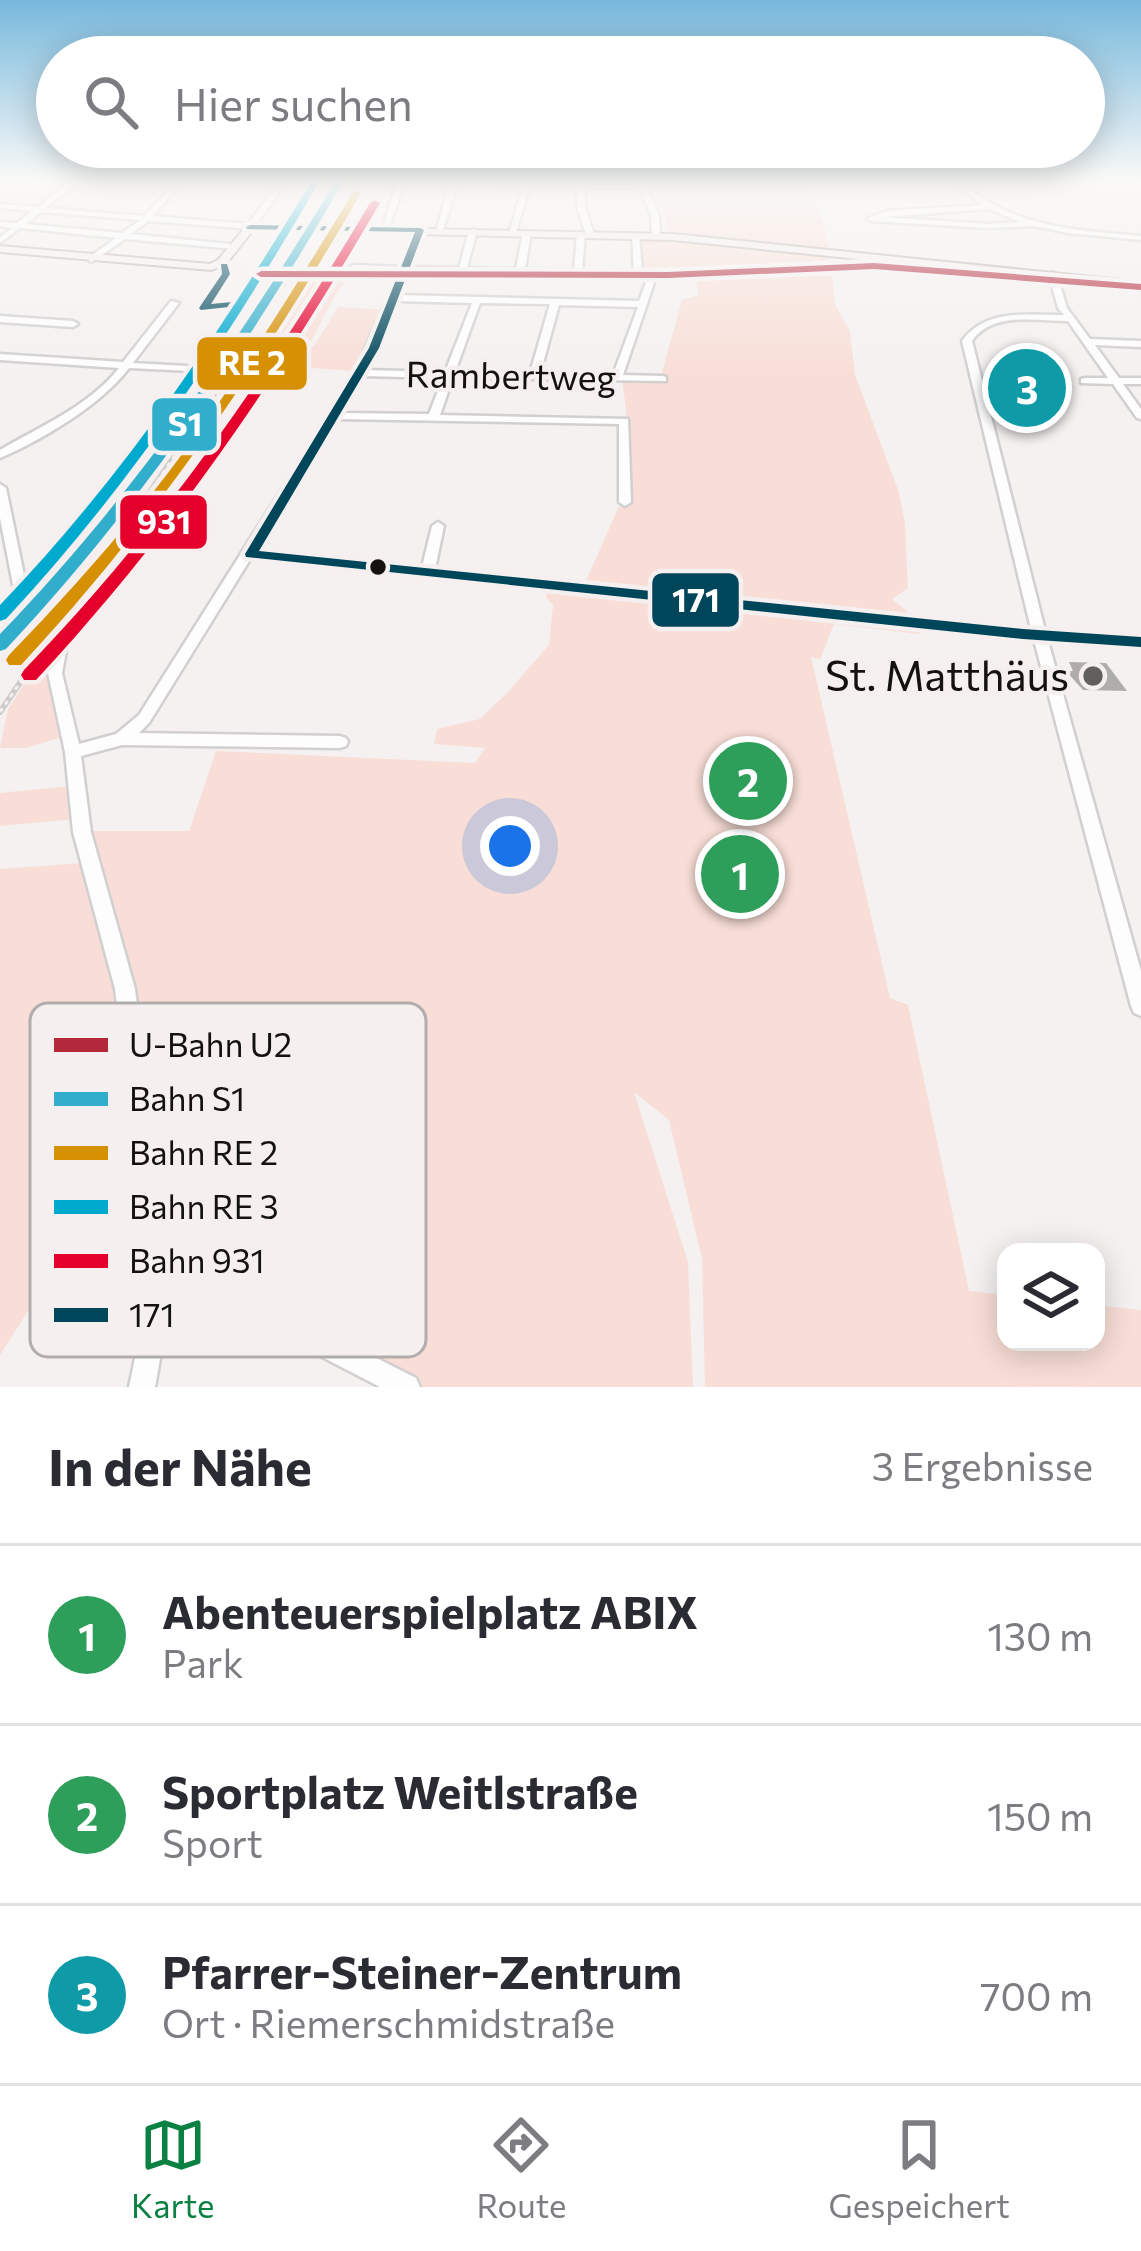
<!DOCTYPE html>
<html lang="de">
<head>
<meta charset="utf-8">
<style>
	:root { --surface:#fff; --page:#f7f7f7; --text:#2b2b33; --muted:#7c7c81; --line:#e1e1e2; --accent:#0b8043 }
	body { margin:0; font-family:Commissioner,sans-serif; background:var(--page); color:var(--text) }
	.controls { position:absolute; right:36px; bottom:36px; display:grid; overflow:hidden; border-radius:24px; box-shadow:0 6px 30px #0003 }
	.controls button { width:108px; height:108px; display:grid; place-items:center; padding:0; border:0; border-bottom:3px solid var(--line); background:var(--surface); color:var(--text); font:60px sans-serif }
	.you { position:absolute; left:510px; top:846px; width:42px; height:42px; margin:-30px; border:9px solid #fff; border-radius:50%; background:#1a73e8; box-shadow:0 0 0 18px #1a73e833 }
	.badge { display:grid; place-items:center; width:78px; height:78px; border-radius:50%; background:var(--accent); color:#fff; font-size:39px; font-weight:700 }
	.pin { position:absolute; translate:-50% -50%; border:6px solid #fff; box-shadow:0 3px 12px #0006 }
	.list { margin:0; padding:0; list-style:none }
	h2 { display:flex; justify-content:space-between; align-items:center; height:156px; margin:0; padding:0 48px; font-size:51px }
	h2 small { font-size:39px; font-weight:400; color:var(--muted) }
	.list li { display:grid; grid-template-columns:78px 1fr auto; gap:36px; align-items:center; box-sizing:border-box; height:180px; padding:0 48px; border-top:3px solid var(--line) }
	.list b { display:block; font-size:45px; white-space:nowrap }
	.list p { margin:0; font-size:39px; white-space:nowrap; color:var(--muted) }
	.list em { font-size:39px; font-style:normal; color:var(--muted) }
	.icon { flex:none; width:66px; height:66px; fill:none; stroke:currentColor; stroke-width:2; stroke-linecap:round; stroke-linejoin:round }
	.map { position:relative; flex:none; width:1141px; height:1387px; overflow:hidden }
	.search { position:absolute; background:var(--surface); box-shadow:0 6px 30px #0003; left:36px; right:36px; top:36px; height:132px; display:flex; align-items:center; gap:30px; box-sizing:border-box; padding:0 42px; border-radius:66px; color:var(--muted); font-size:45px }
	.sheet { height:696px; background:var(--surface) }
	nav { display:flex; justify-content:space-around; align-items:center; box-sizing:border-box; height:168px; border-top:3px solid var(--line); background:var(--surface); font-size:33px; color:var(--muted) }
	nav a { display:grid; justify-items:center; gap:6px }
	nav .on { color:var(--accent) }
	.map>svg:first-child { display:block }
	.green { fill:#f8ded6 }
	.building { fill:#afadac }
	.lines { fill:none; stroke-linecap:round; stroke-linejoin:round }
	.major-tunnel { stroke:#d2d0cf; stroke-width:10; stroke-dasharray:10 4.5; stroke-linecap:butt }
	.minor-casing { stroke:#d1cfcf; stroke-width:5 }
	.major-casing { stroke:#bcb1ac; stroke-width:4 }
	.minor { fill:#fdfdfd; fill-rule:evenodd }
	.major { fill:#f4eeec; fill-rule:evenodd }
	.rail-casing { stroke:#cdcccb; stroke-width:6 }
	.rail { stroke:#f5f0ef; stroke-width:3; stroke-dasharray:4.5; stroke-linecap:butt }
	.bus-1-casing { stroke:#f5f0ef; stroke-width:9 }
	.bus-1 { fill:#00465a; fill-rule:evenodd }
	.rail-1-casing { stroke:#f5f0ef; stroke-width:9 }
	.rail-2-casing { stroke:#f5f0ef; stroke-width:9 }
	.rail-3-casing { stroke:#f5f0ef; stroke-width:9 }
	.rail-4-casing { stroke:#f5f0ef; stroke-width:9 }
	.rail-1 { fill:#31aecb; fill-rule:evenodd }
	.rail-2 { fill:#d59003; fill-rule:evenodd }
	.rail-3 { fill:#00a9ce; fill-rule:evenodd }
	.rail-4 { fill:#e4002b; fill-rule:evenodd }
	.metro-1-casing { stroke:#f5f0ef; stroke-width:9 }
	.metro-1 { fill:#b4283c; fill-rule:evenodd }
	.bus-dot { fill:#131211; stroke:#f5f0ef; stroke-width:4.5 }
	.poi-dot { fill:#62605f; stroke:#f5f0ef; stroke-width:4.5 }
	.labels { text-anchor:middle; stroke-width:9; stroke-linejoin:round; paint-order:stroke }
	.far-street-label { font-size:36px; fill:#131211; stroke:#f5f0ef }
	.poi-label { font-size:42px; fill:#131211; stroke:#f5f0ef; text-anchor:end }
	.key { fill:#f5f0ef; stroke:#b1adac; stroke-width:3 }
	.key-label { font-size:33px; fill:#131211 }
	.line-badge { stroke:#f5f0ef; stroke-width:4.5 }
	.badge-label { font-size:33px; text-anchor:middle; font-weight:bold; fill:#fff }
</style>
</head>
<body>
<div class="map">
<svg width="1141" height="1387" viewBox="0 0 1141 1387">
	<rect width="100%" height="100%" fill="#f4f1f0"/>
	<path class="green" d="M 643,182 L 798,183 L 819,206 L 830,251 L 835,304 L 850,332 L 855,375 L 898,490 L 905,522 L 908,588 L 892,599 L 910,614 L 920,634 L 834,624 L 820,659 L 811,657 L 890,998 L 908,1005 L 969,1291 L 1006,1295 L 1006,1342 L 1096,1342 L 1096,1305 L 1141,1310 L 1141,1387 L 705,1387 L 702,1259 L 669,1120 L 634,1092 L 688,1262 L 693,1387 L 419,1387 L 207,1277 L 158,1246 L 144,1209 L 122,1199 L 102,1220 L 87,1218 L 0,1355 L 0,869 L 83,863 L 88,831 L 189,831 L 216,751 L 475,763 L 485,748 L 434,744 L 437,729 L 480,719 L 508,692 L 549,645 L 553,605 L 546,597 L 547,591 L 586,581 L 619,506 L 628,500 L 628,427 L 622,378 L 661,376 L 682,300 L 698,295 L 696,275 L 648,273 L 641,268 L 641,238 L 670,239 L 663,210 L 655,207 Z
		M 306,273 L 345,273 L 348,278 C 314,317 318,371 252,370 Z
		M 338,307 L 385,310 L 354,371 L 299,367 L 297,362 L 316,343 Z
		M 59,631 L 55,670 L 69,735 L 26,748 L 0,748 L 8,709 Z
		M 71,786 L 75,819 L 0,826 L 0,793 Z"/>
	<path class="building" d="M 1069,662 L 1106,663 L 1127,691 L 1083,690 L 1066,671 L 1073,671 Z"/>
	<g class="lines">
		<path class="major-tunnel" d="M 294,229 L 330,230"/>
		<defs>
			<path id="minor" d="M 69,182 L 77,182 L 46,208 L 144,216 L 177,182 L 184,182 L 152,216 L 248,224 L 280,182 L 287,182 L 253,229 L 148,221 L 131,234 L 238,245 L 238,249 L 235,249 L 125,239 L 92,262 L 89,261 L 89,257 L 116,238 L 20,228 L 0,243 L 0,237 L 12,228 L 0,226 L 0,222 L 17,223 L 32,211 L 0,208 L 0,204 L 38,207 ZM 41,212 L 140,220 L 122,233 L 26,224 Z
				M 397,182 L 405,182 L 388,230 L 381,232 Z
				M 450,182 L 458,182 L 443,230 L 436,232 Z
				M 497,182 L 639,185 L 638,182 L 644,182 L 659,215 L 660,236 L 656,238 L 652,236 L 651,215 L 640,189 L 585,187 L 585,207 L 594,234 L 590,236 L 586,234 L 577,207 L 577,187 L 530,185 L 516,232 L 509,234 L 523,185 L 500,184 Z
				M 954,182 L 962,182 C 1013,228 1074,230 1141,236 L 1141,240 L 1068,233 L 1034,226 L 988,228 L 871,221 L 867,219 L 886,211 L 982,205 ZM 989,209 L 1020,222 L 988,224 L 882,217 Z
				M 420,228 L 424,230 L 409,267 L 459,268 L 469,231 L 473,229 L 477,231 L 467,268 L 516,269 L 523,233 L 527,231 L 531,233 L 525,269 L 574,270 L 577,234 L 581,232 L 585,234 L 582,271 L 634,272 L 632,236 L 639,234 L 642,272 L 662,272 L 666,275 L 656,277 L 623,375 L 662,376 L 666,377 L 666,381 L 453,378 L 440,415 L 628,419 L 631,502 L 625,506 L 619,502 L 619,424 L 337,419 L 256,550 L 422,567 L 432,526 L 438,522 L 444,526 L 435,569 L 1031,629 L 962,341 C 986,308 1027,315 1064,315 L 1058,308 L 1049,275 L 1053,272 L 1057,275 L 1067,308 L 1090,339 L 1141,341 L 1141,347 L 1095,345 L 1119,378 L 1141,378 L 1141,384 L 1123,384 L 1141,409 L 1141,419 L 1137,418 L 1113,384 L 1081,383 L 1081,379 L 1085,378 L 1108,378 L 1068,321 C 1036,321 993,311 972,341 L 1045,630 L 1141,637 L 1141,647 L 1048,641 L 1141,971 L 1141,1016 L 1134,1013 L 1131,1006 L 1034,640 L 251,558 L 149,723 L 139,733 L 340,736 L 346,738 L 348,742 L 346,746 L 340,748 L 122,745 L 81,756 L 91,832 L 135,989 L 140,1030 L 138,1170 L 163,1267 L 188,1263 L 196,1267 L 416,1378 L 420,1387 L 380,1387 L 187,1287 L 166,1290 L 167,1320 L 155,1387 L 129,1387 L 143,1320 L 142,1280 L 116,1170 L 120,1030 L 115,989 L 73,832 L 65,752 L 48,673 L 56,632 L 24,608 L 5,625 L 0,627 L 0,614 L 16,600 L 0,518 L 0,484 L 6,488 L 29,599 L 70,630 L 62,673 L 79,744 L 116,734 L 139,715 L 355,373 L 398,272 L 353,271 L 349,268 L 353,265 L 400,267 L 416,230 ZM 407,272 L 648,277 L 639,301 L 397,295 ZM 395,301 L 472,303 L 445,372 L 366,370 ZM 480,303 L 550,304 L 530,373 L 455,372 ZM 559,305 L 638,307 L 613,375 L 540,374 ZM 363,376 L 443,378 L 429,414 L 341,413 Z
				M 171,301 L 179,303 L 133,363 L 187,366 L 192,369 L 191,371 L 129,368 C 101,405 42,440 0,458 L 0,450 C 41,426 89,406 119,368 L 0,360 L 0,354 L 123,362 Z
				M 0,316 L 73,321 L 78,324 L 73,327 L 0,322 Z"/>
			<path id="major" d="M 247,225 L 294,226 L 299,229 L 294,232 L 253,230 L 226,264 L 211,270 L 0,252 L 0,246 L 210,264 L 218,260 Z
				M 330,227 L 673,234 L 1141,282 L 1141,288 L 673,240 L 327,232 L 327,228 Z"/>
		</defs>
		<use href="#minor" class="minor-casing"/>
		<use href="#major" class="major-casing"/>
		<use href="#minor" class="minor"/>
		<use href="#major" class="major"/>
		<defs>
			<path id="rail" d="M 0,712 L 191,432 L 342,182"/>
		</defs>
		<use href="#rail" class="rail-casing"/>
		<use href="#rail" class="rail"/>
		<defs>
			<path id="bus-1" d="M 250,225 L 420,228 L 424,230 L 379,348 L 259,551 L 1023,629 L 1141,637 L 1141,647 L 1023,639 L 246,557 L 245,554 L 369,348 L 415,232 L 247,229 L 246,227 Z
				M 221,264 L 227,264 L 230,274 L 211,304 L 232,302 L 254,267 L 261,269 L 238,306 L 201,310 L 199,308 L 222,274 Z"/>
		</defs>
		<use href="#bus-1" class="bus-1-casing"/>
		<use href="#bus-1" class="bus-1"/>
		<defs>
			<path id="rail-1" d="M 335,182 L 343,182 C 245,351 140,506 6,649 L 0,651 L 0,634 C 132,498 237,344 335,182 Z"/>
			<path id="rail-2" d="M 354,191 L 361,193 C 262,364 156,520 21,665 L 9,665 L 6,660 L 9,655 C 77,585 142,511 199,431 C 255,353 304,272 354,191 Z"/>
			<path id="rail-3" d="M 311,182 L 319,182 C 228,339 130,486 6,619 L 0,621 L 0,605 C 123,477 220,333 311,182 Z"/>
			<path id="rail-4" d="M 375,200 L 380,203 C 279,376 173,533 36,680 L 24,680 L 21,675 L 24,670 C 164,525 267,376 370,203 Z"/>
		</defs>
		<use href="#rail-1" class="rail-1-casing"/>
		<use href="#rail-2" class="rail-2-casing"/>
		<use href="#rail-3" class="rail-3-casing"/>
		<use href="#rail-4" class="rail-4-casing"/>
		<use href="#rail-1" class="rail-1"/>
		<use href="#rail-2" class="rail-2"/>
		<use href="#rail-3" class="rail-3"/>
		<use href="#rail-4" class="rail-4"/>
		<defs>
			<path id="metro-1" d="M 874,263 L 1141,284 L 1141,290 L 874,269 L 668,278 L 261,277 L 256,274 L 261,271 L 668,272 Z"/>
		</defs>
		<use href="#metro-1" class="metro-1-casing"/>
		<use href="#metro-1" class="metro-1"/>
	</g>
	<linearGradient id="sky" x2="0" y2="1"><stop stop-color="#77b9dc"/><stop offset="0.48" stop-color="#faf9f8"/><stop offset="1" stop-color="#faf9f8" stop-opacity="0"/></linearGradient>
	<rect width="1141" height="376" fill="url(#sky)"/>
	<circle class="bus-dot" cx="378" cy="567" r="10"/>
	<circle class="poi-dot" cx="1093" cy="676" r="12"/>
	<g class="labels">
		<g class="far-street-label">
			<text transform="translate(511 376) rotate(1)" y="13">Rambertweg</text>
		</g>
		<g class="poi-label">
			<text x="1069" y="691">St. Matthäus</text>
		</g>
	</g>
	<rect x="30" y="1003" width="396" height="354" rx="18" class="key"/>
	<rect x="54" y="1038" width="54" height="14" fill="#b4283c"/>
	<rect x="54" y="1092" width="54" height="14" fill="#31aecb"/>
	<rect x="54" y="1146" width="54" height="14" fill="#d59003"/>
	<rect x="54" y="1200" width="54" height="14" fill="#00a9ce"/>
	<rect x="54" y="1254" width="54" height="14" fill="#e4002b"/>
	<rect x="54" y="1308" width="54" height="14" fill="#00465a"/>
	<g class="key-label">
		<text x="129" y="1057">U-Bahn U2</text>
		<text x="129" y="1111">Bahn S1</text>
		<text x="129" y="1165">Bahn RE 2</text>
		<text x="129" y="1219">Bahn RE 3</text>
		<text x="129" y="1273">Bahn 931</text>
		<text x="129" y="1327">171</text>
	</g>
	<g class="line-badge">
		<rect x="195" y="335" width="114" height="57" rx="12" fill="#d59003"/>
		<rect x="150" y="396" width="69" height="57" rx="12" fill="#31aecb"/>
		<rect x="118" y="493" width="91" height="58" rx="12" fill="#e4002b"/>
		<rect x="650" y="571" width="91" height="58" rx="12" fill="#00465a"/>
	</g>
	<g class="badge-label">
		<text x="252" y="375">RE 2</text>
		<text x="185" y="436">S1</text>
		<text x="164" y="534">931</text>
		<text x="696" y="612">171</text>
	</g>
</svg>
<div class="controls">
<button><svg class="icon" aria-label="layers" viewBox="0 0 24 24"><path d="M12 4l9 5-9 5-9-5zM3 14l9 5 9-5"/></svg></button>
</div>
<div class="you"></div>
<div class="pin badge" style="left:740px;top:874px;background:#2e9e5b">1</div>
<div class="pin badge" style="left:748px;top:781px;background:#2e9e5b">2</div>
<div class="pin badge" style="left:1027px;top:388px;background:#0f9aa8">3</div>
<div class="search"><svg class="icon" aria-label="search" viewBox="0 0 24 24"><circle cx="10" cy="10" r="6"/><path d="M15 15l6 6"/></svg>Hier suchen</div>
</div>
<section class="sheet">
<h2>In der Nähe<small>3 Ergebnisse</small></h2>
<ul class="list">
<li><span class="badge" style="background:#2e9e5b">1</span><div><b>Abenteuerspielplatz ABIX</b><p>Park</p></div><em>130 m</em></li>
<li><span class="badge" style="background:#2e9e5b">2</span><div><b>Sportplatz Weitlstraße</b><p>Sport</p></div><em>150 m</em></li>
<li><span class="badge" style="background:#0f9aa8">3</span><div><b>Pfarrer-Steiner-Zentrum</b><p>Ort · Riemerschmidstraße</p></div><em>700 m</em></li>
</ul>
</section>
<nav>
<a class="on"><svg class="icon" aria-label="map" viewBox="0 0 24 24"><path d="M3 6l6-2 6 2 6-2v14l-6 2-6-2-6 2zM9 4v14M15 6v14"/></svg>Karte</a>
<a><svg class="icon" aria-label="directions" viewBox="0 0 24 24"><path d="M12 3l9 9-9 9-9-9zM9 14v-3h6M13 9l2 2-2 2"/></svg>Route</a>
<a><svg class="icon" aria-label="saved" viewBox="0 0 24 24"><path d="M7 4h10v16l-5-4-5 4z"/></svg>Gespeichert</a>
</nav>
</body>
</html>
